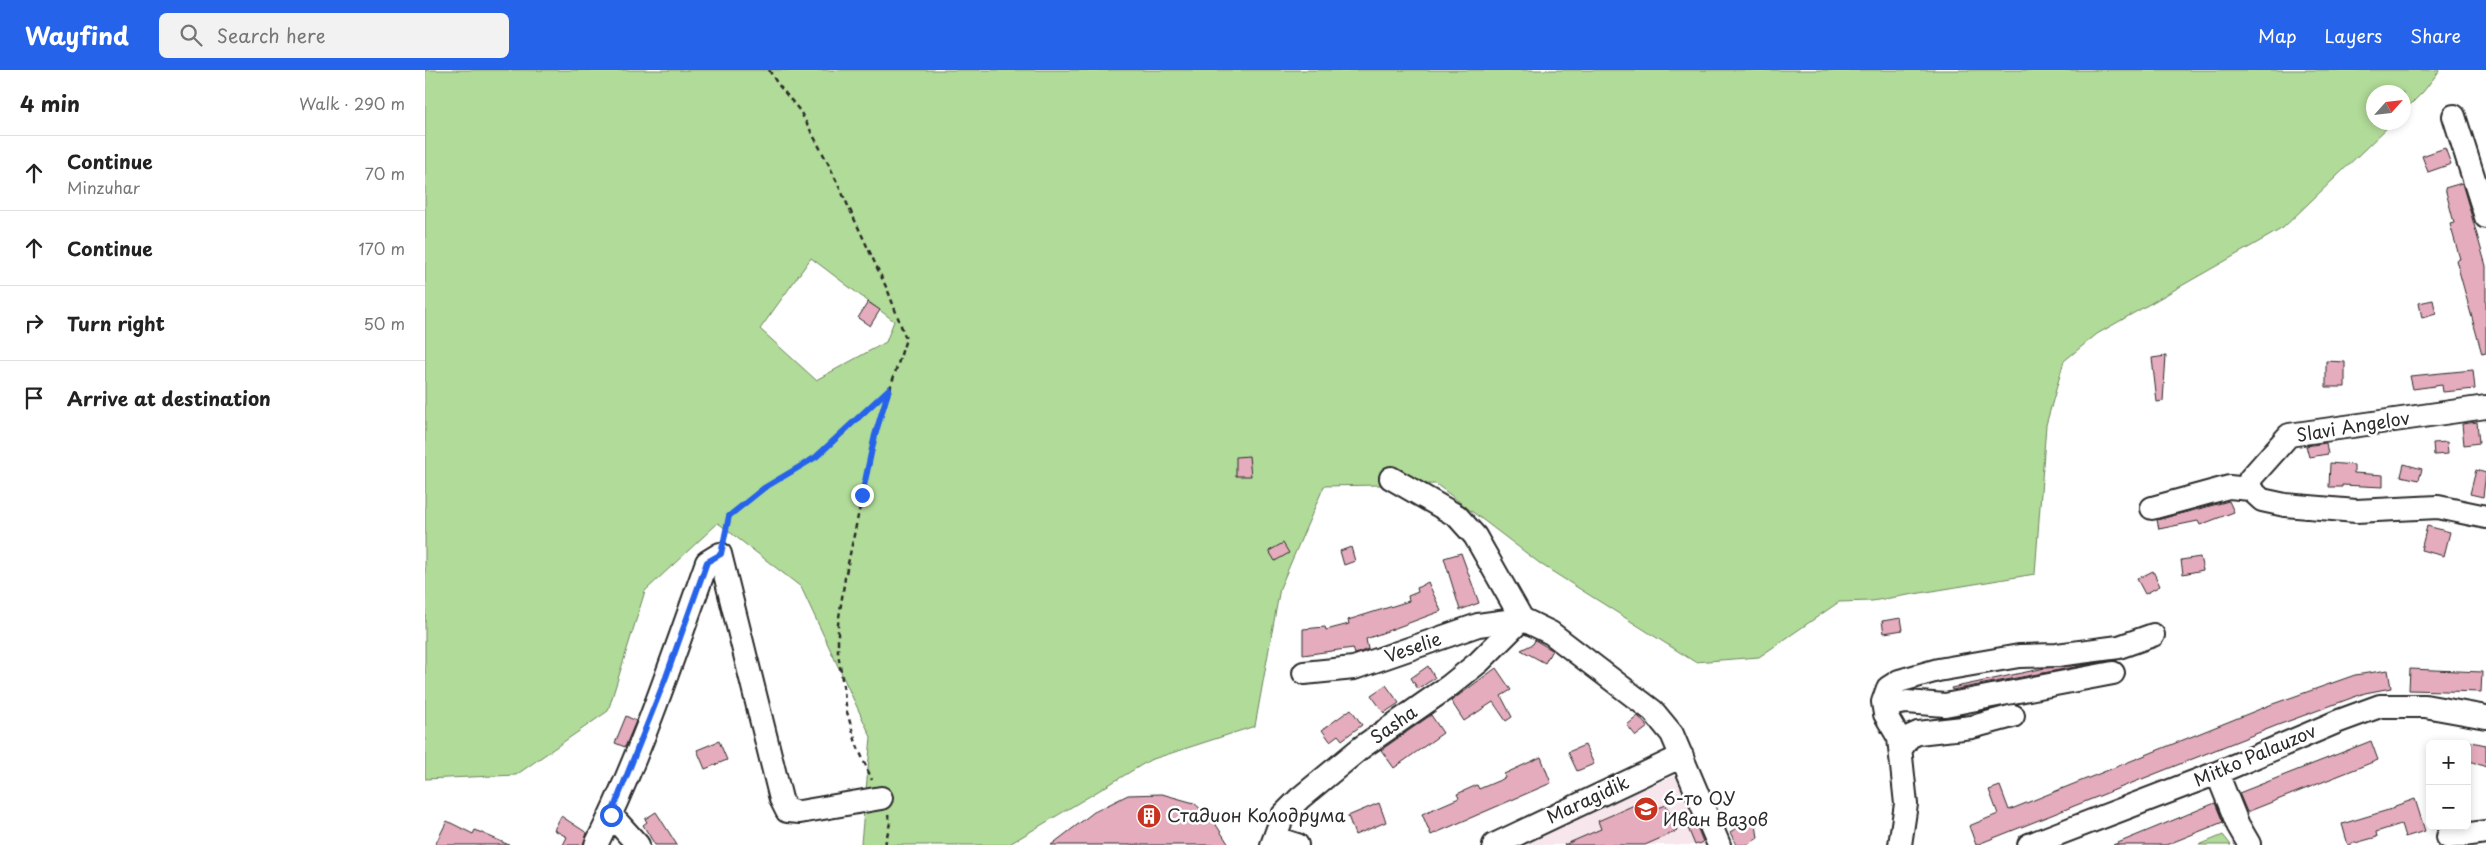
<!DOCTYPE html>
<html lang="en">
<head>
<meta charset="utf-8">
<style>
	:root { --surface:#fff; --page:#f2f2f2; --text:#222; --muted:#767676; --line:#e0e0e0; --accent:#2563eb }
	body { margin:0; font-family:"Playpen Sans",sans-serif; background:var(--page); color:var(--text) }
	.controls { position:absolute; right:15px; bottom:15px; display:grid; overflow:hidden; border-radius:8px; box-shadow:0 2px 8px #0003 }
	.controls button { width:45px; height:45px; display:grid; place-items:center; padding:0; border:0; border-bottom:1px solid var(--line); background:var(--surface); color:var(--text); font:25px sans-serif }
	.compass { position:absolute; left:1941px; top:15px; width:45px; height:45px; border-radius:50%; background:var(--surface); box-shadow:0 2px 8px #0003; rotate:63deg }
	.stop { position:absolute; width:15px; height:15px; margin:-11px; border:4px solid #2563eb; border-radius:50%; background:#fff }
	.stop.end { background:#2563eb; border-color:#fff; box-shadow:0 1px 5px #0008 }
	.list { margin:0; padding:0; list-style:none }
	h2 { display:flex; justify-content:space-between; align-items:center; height:65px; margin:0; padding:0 20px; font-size:21px }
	h2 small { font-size:16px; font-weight:400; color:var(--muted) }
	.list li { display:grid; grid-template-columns:32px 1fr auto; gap:15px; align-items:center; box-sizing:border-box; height:75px; padding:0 20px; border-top:1px solid var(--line) }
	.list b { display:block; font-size:19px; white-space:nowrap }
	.list p { margin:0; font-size:16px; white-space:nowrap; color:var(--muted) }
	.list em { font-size:16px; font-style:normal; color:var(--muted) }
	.icon { flex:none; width:28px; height:28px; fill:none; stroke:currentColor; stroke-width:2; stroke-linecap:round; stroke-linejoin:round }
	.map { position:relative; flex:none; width:2061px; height:775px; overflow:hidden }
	header { display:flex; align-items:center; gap:30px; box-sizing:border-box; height:70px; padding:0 25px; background:var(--accent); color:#fff }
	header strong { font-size:24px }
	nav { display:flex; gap:28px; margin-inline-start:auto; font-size:18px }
	.search { width:350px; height:45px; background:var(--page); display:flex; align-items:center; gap:12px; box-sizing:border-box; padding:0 18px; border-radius:8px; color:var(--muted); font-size:19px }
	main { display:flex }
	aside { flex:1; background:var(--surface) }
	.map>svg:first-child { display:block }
	.built { fill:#f7e6eb }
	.green { fill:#b1db98; stroke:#6e8362; fill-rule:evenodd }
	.building { fill:#e4acbd; stroke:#2b2b2b }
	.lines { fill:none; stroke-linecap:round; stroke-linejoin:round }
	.minor-casing { stroke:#2b2b2b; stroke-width:26 }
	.path { stroke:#2b2b2b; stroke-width:2.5; stroke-dasharray:5 4; stroke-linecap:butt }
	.minor { stroke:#fff; stroke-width:22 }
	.route { stroke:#2563eb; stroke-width:6 }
	.labels { text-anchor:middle; stroke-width:5; stroke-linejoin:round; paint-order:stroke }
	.street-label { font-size:18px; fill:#2b2b2b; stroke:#fff }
	.poi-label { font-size:18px; fill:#2b2b2b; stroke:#fff; text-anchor:start }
</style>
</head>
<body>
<header>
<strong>Wayfind</strong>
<div class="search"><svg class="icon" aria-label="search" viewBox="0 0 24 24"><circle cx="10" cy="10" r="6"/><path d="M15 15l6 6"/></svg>Search here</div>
<nav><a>Map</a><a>Layers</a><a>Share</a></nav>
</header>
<main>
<aside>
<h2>4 min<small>Walk · 290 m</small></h2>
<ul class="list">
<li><svg class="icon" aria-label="ahead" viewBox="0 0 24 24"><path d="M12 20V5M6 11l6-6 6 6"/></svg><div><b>Continue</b><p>Minzuhar</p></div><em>70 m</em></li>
<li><svg class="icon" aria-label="ahead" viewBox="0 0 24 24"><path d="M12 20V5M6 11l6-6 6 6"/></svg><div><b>Continue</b></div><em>170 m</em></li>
<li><svg class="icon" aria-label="right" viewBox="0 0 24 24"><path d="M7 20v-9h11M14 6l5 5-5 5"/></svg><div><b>Turn right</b></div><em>50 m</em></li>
<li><svg class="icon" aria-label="arrive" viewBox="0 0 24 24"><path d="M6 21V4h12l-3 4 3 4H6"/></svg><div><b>Arrive at destination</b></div></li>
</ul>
</aside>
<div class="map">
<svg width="2061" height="775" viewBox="0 0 2061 775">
	<rect width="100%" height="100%" fill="#fff"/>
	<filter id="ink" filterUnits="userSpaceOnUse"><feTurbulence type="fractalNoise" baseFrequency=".02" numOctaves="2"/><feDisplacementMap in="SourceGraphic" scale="10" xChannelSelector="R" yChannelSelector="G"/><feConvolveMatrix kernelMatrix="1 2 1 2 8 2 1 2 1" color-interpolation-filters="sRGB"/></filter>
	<g filter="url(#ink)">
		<path class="built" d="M 1256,703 L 1285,775 L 1088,775 Z"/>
		<path class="green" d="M 0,0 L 2015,0 L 1998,22 L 1979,41 L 1978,22 L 1948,22 L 1948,52 L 1967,53 L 1858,158 L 1672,264 L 1639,291 L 1621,355 L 1610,504 L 1447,531 L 1414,532 L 1334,587 L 1270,592 L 1117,495 L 1011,414 L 899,416 L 855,518 L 830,656 L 725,690 L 583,775 L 439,775 L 436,773 L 446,667 L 376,517 L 293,453 L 220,521 L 183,641 L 91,705 L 0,709 ZM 386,188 L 469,251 L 461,272 L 391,310 L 335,259 Z
			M 1798,765 L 1806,775 L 1774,775 Z"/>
		<path class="building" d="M 2020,78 L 2026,94 L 2003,102 L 1997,86 Z
			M 2037,113 L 2061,196 L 2061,283 L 2057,284 L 2031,190 L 2035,189 L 2025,154 L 2029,153 L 2020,118 Z
			M 2008,230 L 2011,244 L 1997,248 L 1994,233 Z
			M 443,232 L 455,240 L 445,256 L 433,248 Z
			M 1741,286 L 1738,331 L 1732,332 L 1727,288 Z
			M 1901,291 L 1920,292 L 1920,317 L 1901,317 Z
			M 2048,300 L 2050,319 L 2018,322 L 2017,315 L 1988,319 L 1985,306 Z
			M 2052,352 L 2054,373 L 2039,375 L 2037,354 Z
			M 2022,372 L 2023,384 L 2009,385 L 2008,373 Z
			M 1901,373 L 1903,384 L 1884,387 L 1881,376 Z
			M 824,386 L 826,406 L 811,406 L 811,387 Z
			M 1905,393 L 1929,395 L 1929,403 L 1958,405 L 1958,417 L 1917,415 L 1917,417 L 1904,417 Z
			M 1979,394 L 1997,399 L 1994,410 L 1976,406 Z
			M 2051,400 L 2061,403 L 2058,427 L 2045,424 Z
			M 1804,431 L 1809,442 L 1775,455 L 1773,451 L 1734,459 L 1732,450 Z
			M 2002,456 L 2025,462 L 2019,486 L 1996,480 Z
			M 858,473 L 864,483 L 850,491 L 844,481 Z
			M 926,477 L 930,491 L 919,495 L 915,481 Z
			M 1036,483 L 1054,533 L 1035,540 L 1019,488 Z
			M 1775,487 L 1778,500 L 1758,504 L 1756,490 Z
			M 1728,501 L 1735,516 L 1720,524 L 1712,509 Z
			M 1003,512 L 1016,541 L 941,569 L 943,579 L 930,584 L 928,578 L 878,585 L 878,559 L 900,557 L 901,560 L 924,554 L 923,550 L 984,531 L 983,526 L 993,522 L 992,518 Z
			M 1476,548 L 1478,560 L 1459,563 L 1457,551 Z
			M 1110,570 L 1127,580 L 1120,593 L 1096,580 L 1108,574 Z
			M 1666,594 L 1527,620 L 1526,618 L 1620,598 Z
			M 1003,596 L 1010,608 L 993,619 L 986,608 Z
			M 1071,598 L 1086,620 L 1076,626 L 1087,647 L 1081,651 L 1068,632 L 1039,651 L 1026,631 Z
			M 1985,599 L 2057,602 L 2056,622 L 1984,620 Z
			M 1963,600 L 1966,618 L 1940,623 L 1853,655 L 1551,775 L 1544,756 L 1573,744 L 1564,720 L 1575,716 L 1584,740 L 1845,635 L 1930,605 Z
			M 961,615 L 974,633 L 959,643 L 946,625 Z
			M 926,639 L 937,655 L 917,670 L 913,665 L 905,671 L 897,660 Z
			M 1006,645 L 1018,663 L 969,698 L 956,680 Z
			M 201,646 L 211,651 L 200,677 L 190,673 Z
			M 1213,646 L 1223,657 L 1211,666 L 1202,655 Z
			M 294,671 L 302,690 L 280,699 L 272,680 Z
			M 1946,671 L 1953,690 L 1822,742 L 1814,723 Z
			M 2042,671 L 2061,675 L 2061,697 L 2042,690 Z
			M 1160,675 L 1169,694 L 1152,701 L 1143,682 Z
			M 1116,687 L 1126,713 L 1006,765 L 997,744 L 1034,728 L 1032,724 L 1052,715 L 1054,719 L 1080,708 L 1079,704 Z
			M 737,724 L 769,733 L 788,750 L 804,775 L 626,775 L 669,742 L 703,725 Z
			M 1223,729 L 1228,740 L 1241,735 L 1252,761 L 1220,775 L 1139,775 L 1176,759 L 1173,751 Z
			M 1990,729 L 2000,761 L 1980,767 L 1976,754 L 1951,762 L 1952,767 L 1923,775 L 1917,754 L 1970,738 L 1970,736 Z
			M 954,733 L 961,752 L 930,765 L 923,746 Z
			M 1790,733 L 1798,752 L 1741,775 L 1688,775 Z
			M 231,742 L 252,775 L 230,775 L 218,755 L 222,752 L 220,749 Z
			M 136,746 L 162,763 L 158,775 L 138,775 L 142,767 L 129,760 Z
			M 1330,747 L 1333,768 L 1322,775 L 1311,775 L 1305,762 Z
			M 22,751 L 48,764 L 50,760 L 84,775 L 10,775 Z
			M 1271,754 L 1278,772 L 1270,775 L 1263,758 Z"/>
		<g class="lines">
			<defs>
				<path id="minor" d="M 2029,46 L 2061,147
					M 966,408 L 1032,446 L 1050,466 L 1097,549 L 1126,563 L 1228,641 L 1247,664 L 1294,775
					M 1825,419 L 1825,409 L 1864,365 L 2061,337
					M 1727,438 L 1804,417 L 1825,419 L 1837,430 L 1860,435 L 1931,441 L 2013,437 L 2061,447
					M 879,603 L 929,598 L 1053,555 L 1097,549
					M 1460,644 L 1469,634 L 1482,632 L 1520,635 L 1688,603
					M 1476,679 L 1484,667 L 1493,663 L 1547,657 L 1588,646
					M 1792,703 L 1813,755 L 1824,774
					M 186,745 L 213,775
					M 2023,767 L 2061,762
					M 850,768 L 872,775
					M 171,775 C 216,684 248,587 282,492 L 295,484 L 356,729 L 362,741 L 375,742 L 456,728
					M 847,775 L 858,745 L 875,728 L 937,677 L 1023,617 L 1054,592 L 1097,549
					M 1069,775 L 1257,686
					M 1475,775 L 1481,734 L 1474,668 L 1460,644 L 1458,632 L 1463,618 L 1474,611 L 1513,600 L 1594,586 L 1632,585 L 1694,577 L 1728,565
					M 1604,775 L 1792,703 L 1914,651 L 1955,636 L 2000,636 L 2061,647"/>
			</defs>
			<use href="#minor" class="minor-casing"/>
			<path class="path" d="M 344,0 L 352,13 L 375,41 L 403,93 L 463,221 L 481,269 L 450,365 L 420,508 L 413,554 L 413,583 L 422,642 L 431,673 L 447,710
				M 300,466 L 304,446 L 339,418 L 391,387 L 464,319
				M 460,775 L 465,753 L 463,745"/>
			<use href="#minor" class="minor"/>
		</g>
	</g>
	<g class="lines" filter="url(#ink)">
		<path class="route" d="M 186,745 L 241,607 L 282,492 L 296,484 L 304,446 L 339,418 L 391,387 L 464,319 L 450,365 L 437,425"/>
	</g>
	<defs>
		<symbol id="school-disc" viewBox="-11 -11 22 22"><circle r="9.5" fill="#c8321e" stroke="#fff"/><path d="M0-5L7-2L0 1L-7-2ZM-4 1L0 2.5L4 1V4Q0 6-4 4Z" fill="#fff"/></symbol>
		<symbol id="building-disc" viewBox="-11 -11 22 22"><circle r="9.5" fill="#c8321e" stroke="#fff"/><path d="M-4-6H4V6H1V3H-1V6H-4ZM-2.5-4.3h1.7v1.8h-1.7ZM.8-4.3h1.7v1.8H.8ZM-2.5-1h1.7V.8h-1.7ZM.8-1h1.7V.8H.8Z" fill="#fff"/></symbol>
	</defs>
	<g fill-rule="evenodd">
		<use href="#school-disc" x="1207" y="725" width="28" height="28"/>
		<use href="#building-disc" x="710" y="732" width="28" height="28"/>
	</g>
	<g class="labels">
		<g class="street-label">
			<text transform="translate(1928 357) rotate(-9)" y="6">Slavi Angelov</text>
			<text transform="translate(988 578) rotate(-19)" y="6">Veselie</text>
			<text transform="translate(969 655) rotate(-35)" y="6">Sasha</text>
			<text transform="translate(1830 686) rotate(-23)" y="6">Mitko Palauzov</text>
			<text transform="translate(1163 730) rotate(-25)" y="6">Maragidik</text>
		</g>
		<g class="poi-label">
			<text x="1238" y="735">6-то ОУ<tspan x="1238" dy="21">Иван Вазов</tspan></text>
			<text x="742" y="752">Стадион Колодрума</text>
		</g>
	</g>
</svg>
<div class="controls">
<button>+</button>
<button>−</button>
</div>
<svg class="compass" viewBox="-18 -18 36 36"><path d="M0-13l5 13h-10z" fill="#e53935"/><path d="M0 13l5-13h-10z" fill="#767676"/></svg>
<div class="stop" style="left:186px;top:745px"></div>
<div class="stop end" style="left:437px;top:425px"></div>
</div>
</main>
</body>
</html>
